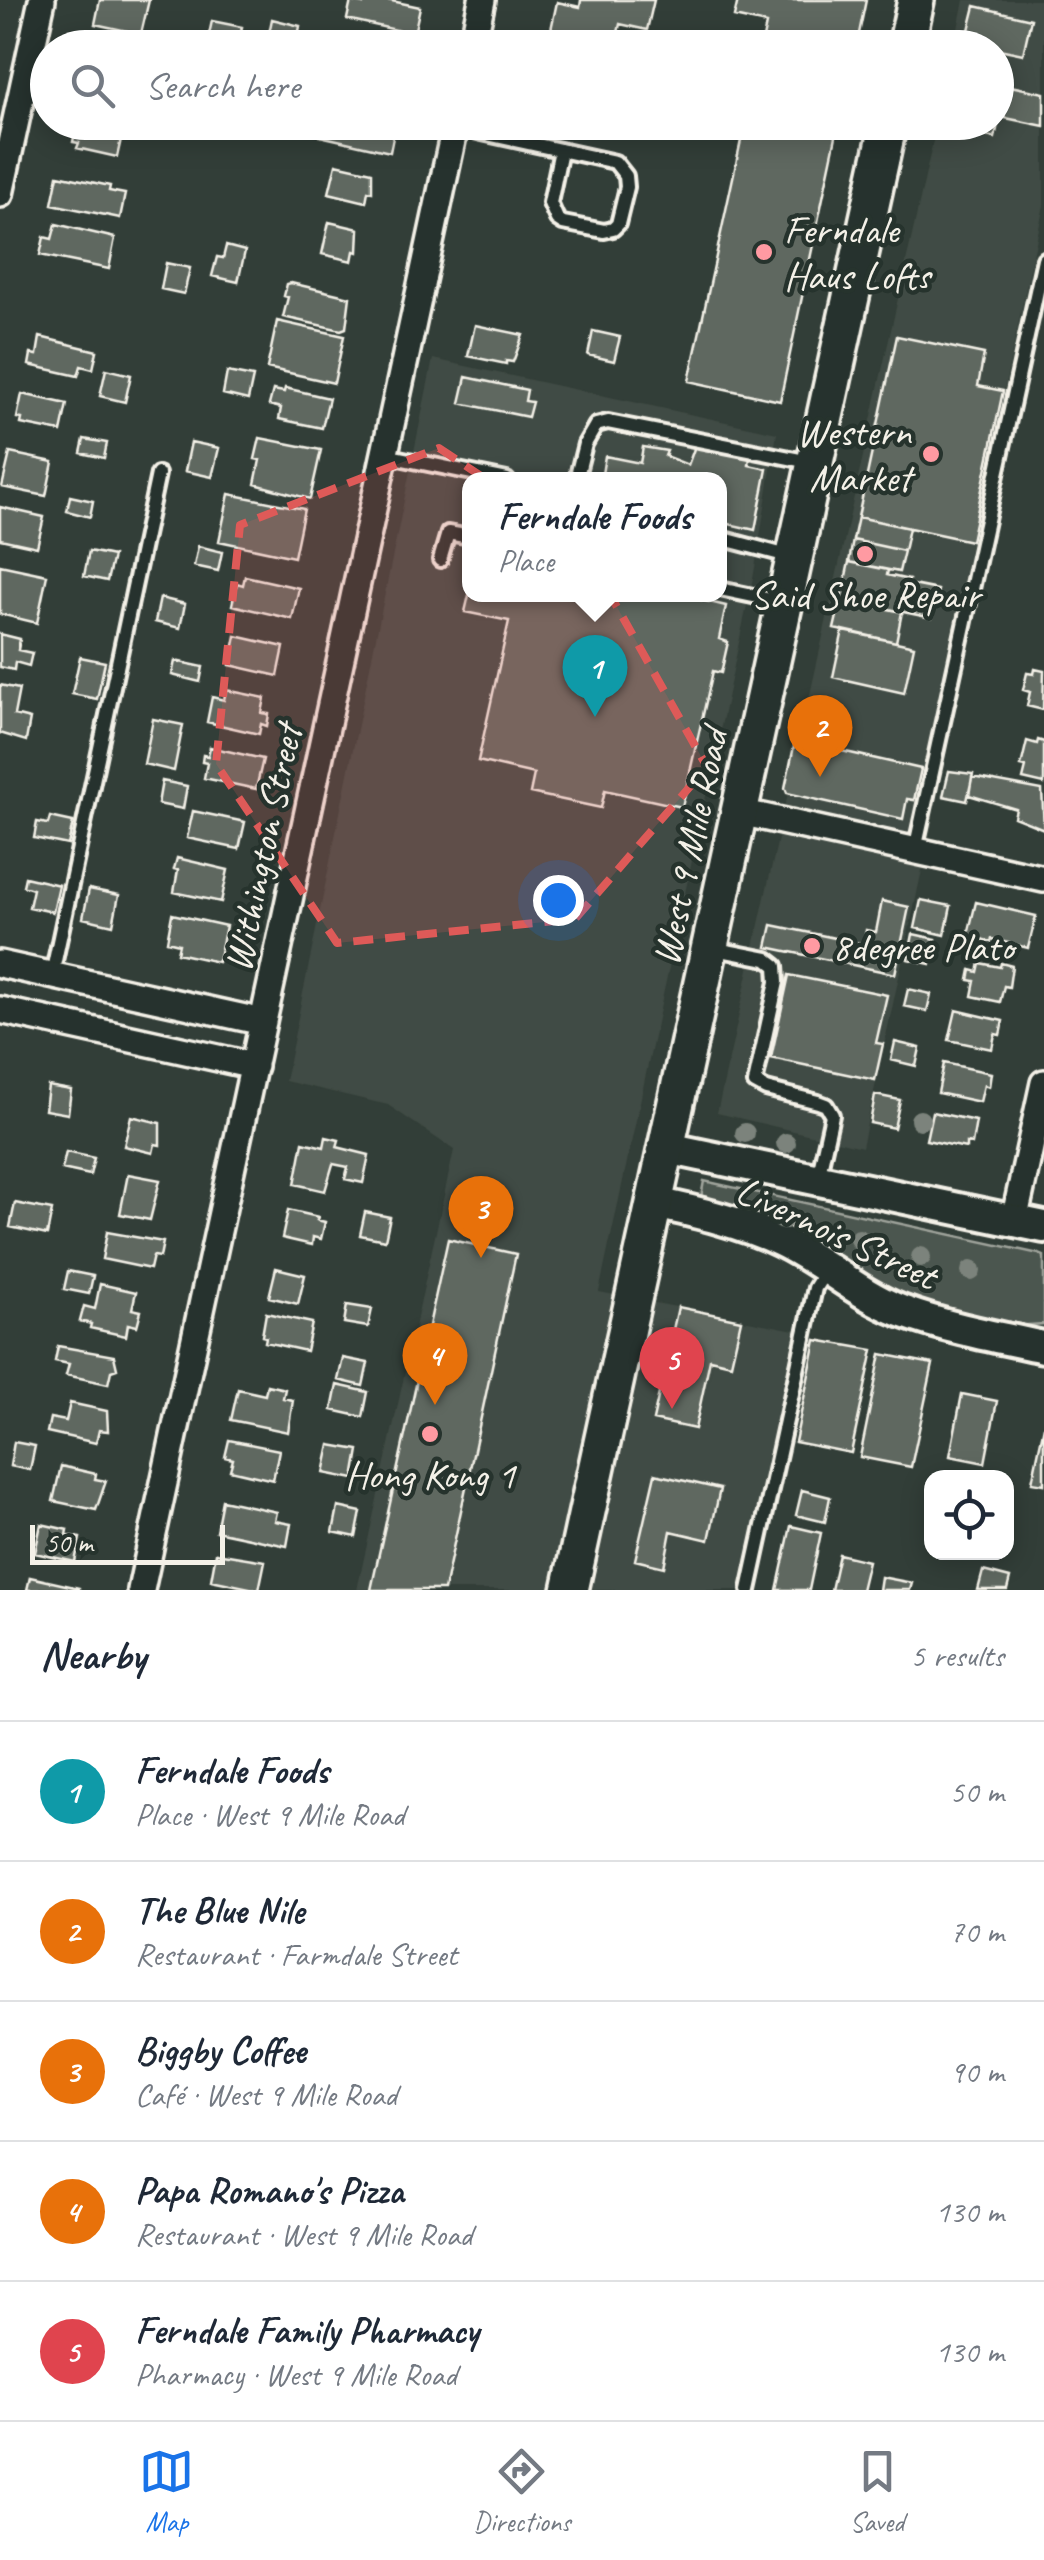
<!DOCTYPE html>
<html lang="en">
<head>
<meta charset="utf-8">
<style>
	:root { --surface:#fff; --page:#f6f6f7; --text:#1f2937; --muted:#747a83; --line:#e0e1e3; --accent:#1a73e8 }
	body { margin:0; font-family:Caveat,sans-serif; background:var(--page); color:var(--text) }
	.controls { position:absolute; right:30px; bottom:30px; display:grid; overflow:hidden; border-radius:20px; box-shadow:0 5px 25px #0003 }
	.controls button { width:90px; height:90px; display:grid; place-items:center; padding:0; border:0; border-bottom:2px solid var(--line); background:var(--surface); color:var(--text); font:50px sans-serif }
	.scale { position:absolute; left:30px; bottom:25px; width:195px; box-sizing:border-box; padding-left:10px; border:5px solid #f4f1e8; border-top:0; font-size:28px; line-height:35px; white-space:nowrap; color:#f4f1e8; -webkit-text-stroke:8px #26332d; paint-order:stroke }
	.you { position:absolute; left:558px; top:900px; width:35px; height:35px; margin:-25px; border:8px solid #fff; border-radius:50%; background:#1a73e8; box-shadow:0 0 0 15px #1a73e833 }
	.badge { display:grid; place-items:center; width:65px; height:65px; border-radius:50%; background:var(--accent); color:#fff; font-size:32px; font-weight:700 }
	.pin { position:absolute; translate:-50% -82px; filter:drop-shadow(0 2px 5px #0008) }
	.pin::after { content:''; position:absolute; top:52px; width:35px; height:30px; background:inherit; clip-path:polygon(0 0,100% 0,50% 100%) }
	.popup { position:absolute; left:462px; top:472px; width:265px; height:130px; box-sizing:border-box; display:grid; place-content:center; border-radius:20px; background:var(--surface); filter:drop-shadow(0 2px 8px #0005); font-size:32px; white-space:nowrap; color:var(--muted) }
	.popup b { font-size:38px; color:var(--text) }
	.popup::after { content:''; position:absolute; left:50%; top:100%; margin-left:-20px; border:20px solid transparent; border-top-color:var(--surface) }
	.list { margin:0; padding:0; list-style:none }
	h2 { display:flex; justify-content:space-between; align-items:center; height:130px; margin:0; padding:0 40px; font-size:42px }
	h2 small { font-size:32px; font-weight:400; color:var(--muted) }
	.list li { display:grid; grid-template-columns:65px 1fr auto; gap:30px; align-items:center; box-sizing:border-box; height:140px; padding:0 40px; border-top:2px solid var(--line) }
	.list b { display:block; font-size:38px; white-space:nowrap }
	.list p { margin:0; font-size:32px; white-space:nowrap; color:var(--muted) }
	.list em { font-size:32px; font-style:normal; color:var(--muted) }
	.icon { flex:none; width:55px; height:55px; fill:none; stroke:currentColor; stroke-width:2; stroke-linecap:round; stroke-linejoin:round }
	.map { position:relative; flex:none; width:1044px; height:1590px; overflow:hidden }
	.search { position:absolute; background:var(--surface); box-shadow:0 5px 25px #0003; left:30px; right:30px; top:30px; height:110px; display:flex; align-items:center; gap:25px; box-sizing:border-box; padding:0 35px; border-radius:55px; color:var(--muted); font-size:38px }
	.sheet { height:830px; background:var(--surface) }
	nav { display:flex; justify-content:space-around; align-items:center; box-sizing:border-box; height:140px; border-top:2px solid var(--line); background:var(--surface); font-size:28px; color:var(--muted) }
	nav a { display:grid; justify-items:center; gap:5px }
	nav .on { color:var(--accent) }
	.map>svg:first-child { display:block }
	.built { fill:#404b44; fill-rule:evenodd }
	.green { fill:#4c564f; stroke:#a0a49c; stroke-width:2.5 }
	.building { fill:#5f6861; stroke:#f4f1e8; stroke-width:2.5 }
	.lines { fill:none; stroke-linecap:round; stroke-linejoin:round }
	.service-casing { stroke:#f4f1e8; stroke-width:20 }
	.minor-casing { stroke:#f4f1e8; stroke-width:32 }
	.tertiary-casing { stroke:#f4f1e8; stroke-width:38 }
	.secondary-casing { stroke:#f4f1e8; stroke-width:42 }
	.service { stroke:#26332d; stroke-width:12 }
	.minor { stroke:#26332d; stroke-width:25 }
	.tertiary { stroke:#26332d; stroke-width:30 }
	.secondary { stroke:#26332d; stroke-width:35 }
	.tree { fill:#7c837b }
	.marked { fill:#de5a58; fill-opacity:0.2; stroke:#de5a58; stroke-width:8; stroke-dasharray:20 12; stroke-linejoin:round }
	.poi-dot { fill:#ff9aa2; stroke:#26332d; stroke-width:4 }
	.labels { text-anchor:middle; stroke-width:9; stroke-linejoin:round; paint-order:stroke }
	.poi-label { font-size:40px; fill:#f4f1e8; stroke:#26332d; text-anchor:start }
	.street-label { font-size:40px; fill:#f4f1e8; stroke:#26332d }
</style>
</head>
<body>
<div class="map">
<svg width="1044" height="1590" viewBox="0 0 1044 1590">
	<rect width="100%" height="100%" fill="#323e38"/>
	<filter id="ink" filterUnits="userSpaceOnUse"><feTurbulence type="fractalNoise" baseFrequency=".01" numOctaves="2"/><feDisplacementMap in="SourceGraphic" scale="20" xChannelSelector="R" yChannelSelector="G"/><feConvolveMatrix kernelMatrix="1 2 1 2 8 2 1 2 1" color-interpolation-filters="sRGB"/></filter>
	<g filter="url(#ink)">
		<path class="built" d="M 964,0 L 1044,0 L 1044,205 L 912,818 L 932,824 L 862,1147 L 717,1113 L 937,123 L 996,122 L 996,48 L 954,47 Z
			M 433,359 L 777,433 L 754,573 L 599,1292 L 815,1334 L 758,1590 L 357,1590 L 454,1150 L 388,1105 L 285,1081 ZM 470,480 L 720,480 L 720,594 L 470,594 Z"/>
		<path class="green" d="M 704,1181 L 1039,1254 L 1044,1256 L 1044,1324 L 1013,1326 L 950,1312 L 913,1299 L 887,1287 L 771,1219 L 701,1197 Z"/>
		<path class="building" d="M 100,0 L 149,0 L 141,34 L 95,24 Z
			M 364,0 L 387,0 L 420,7 L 414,34 L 347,19 L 351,1 L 363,4 Z
			M 581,0 L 654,0 L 647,30 L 620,24 L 616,41 L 625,43 L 624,48 L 547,48 L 557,2 L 580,7 Z
			M 738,0 L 866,0 L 856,48 L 761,48 L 766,24 L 734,17 Z
			M 975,6 L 1031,19 L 1023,54 L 966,42 Z
			M 272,19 L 300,26 L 296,48 L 267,43 Z
			M 212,21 L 242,27 L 238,48 L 206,48 Z
			M 996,83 L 1044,93 L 1044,126 L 996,116 Z
			M 77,122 L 124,126 L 117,157 L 77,148 L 79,143 L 73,142 Z
			M 322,122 L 396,122 L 390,152 L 320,136 Z
			M 745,122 L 839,122 L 780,401 L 689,381 Z
			M 960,122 L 998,124 L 995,138 L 963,131 Z
			M 336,164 L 372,172 L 372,192 L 368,191 L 366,202 L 329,193 Z
			M 58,175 L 110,186 L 109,191 L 125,194 L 120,218 L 52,204 Z
			M 329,222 L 359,229 L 358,252 L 354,251 L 352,261 L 322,254 Z
			M 56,224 L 115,238 L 109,269 L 40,255 L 44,237 L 52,239 Z
			M 226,246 L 245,251 L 238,282 L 212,276 L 217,257 L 223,258 Z
			M 166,263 L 190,268 L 184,294 L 161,289 Z
			M 291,283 L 350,297 L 346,328 L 341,330 L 283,317 L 288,297 L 284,296 L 287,284 Z
			M 277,321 L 344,336 L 334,383 L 267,368 Z
			M 475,325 L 523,335 L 513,362 L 506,361 L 506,364 L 468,356 Z
			M 593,331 L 620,337 L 614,361 L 588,355 Z
			M 897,336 L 984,354 L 978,386 L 1003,391 L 971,541 L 858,517 Z
			M 40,337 L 97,351 L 93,369 L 81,366 L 78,376 L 29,365 L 31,354 L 37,355 Z
			M 106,369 L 131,375 L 125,402 L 100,396 Z
			M 227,372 L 253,377 L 248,400 L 223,394 Z
			M 466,377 L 527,390 L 525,401 L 532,402 L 528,417 L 460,403 Z
			M 285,388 L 329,398 L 322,428 L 279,419 L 281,408 L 269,405 L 273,390 L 284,392 Z
			M 22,394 L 67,404 L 61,432 L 21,424 L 22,419 L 17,418 Z
			M 260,438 L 321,450 L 310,499 L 255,484 L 260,460 L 255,459 Z
			M 84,439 L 107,443 L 104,458 L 81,453 Z
			M 191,442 L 219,448 L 212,477 L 185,471 Z
			M 695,446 L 750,457 L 749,465 L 767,469 L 755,530 L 720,522 L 720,480 L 601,480 L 605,456 L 640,463 L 643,447 L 667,451 L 665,456 L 688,465 Z
			M 10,453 L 53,462 L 46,496 L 2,487 Z
			M 229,494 L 304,509 L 294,557 L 219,541 Z
			M 70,496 L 93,501 L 90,517 L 67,511 Z
			M 0,507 L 44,517 L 37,547 L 0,539 Z
			M 858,517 L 909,528 L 904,551 L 853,540 Z
			M 853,540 L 904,551 L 899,572 L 849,562 Z
			M 198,546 L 222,552 L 218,571 L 194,566 Z
			M 89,551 L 113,556 L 107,581 L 84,576 Z
			M 849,562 L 888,570 L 887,575 L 909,580 L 908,584 L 938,590 L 932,618 L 841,599 Z
			M 0,565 L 47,575 L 37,623 L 0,614 Z
			M 245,576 L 299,588 L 292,619 L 232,605 L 237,583 L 243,585 Z
			M 470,591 L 470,594 L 677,594 L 726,606 L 719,639 L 728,642 L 721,673 L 713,671 L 682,807 L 605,790 L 601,808 L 530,793 L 534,774 L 478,761 L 509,621 L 465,612 Z
			M 160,598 L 185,604 L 180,628 L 155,622 Z
			M 841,599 L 902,612 L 896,642 L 834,629 Z
			M 843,630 L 914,646 L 904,693 L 833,677 Z
			M 0,634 L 20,639 L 18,650 L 32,653 L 29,666 L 15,662 L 14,670 L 0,667 Z
			M 236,636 L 284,647 L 278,676 L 230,665 Z
			M 80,657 L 105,662 L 97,699 L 72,694 Z
			M 175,661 L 203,667 L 200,682 L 172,675 Z
			M 1035,669 L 1044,671 L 1043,710 L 1027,706 L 1030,692 L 1023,690 L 1027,673 L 1034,674 Z
			M 0,685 L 19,689 L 14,715 L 30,719 L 26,741 L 0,733 Z
			M 226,690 L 265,698 L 262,713 L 269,714 L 267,726 L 261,724 L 259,734 L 207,722 L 212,697 L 224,700 Z
			M 153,719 L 183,725 L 174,771 L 144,764 Z
			M 799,723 L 819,727 L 815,745 L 921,769 L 914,800 L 907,799 L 903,819 L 787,793 L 785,788 Z
			M 1038,740 L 1044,742 L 1044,784 L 1023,779 L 1026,767 L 1021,766 L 1027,741 L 1037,744 Z
			M 210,747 L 263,759 L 256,789 L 204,778 L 207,763 L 202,762 L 203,755 L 208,756 Z
			M 949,771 L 973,774 L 967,801 L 943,796 Z
			M 972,777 L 1042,790 L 1044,829 L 1014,817 L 1016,809 L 969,795 Z
			M 162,781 L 187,786 L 183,809 L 158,804 Z
			M 193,811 L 245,822 L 239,849 L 187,838 Z
			M 50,817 L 73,822 L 68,845 L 34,838 L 37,822 L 48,824 Z
			M 177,858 L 228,870 L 221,902 L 174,892 L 178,870 L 174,869 Z
			M 25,877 L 59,885 L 53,912 L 29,907 L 33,889 L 23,886 Z
			M 89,889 L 119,895 L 113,925 L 83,918 Z
			M 921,900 L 951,906 L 945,935 L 915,928 Z
			M 882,901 L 909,907 L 895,974 L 767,947 L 772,925 L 864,944 L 866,930 L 876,932 Z
			M 976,902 L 1036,916 L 1028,948 L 992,939 L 991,942 L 968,935 Z
			M 172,914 L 226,926 L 218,962 L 177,953 L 179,944 L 167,941 Z
			M 913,934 L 936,939 L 930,964 L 908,959 Z
			M 980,963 L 1000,967 L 1001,963 L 1012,966 L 1009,987 L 1004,986 L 1000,1002 L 972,996 L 975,981 L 969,980 L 971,970 L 978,972 Z
			M 789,975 L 887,995 L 876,1043 L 883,1044 L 875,1080 L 771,1058 Z
			M 908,989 L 931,994 L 927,1011 L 904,1006 Z
			M 956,1010 L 1003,1021 L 1000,1035 L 995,1034 L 992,1049 L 949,1040 Z
			M 895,1042 L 920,1048 L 916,1066 L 891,1060 Z
			M 944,1063 L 991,1073 L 989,1087 L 984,1085 L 980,1102 L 938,1093 Z
			M 48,1086 L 71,1090 L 68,1114 L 45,1110 Z
			M 875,1095 L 900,1100 L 894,1128 L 870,1123 Z
			M 932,1112 L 976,1121 L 972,1144 L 966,1143 L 966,1148 L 926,1140 Z
			M 131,1116 L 160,1123 L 160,1145 L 155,1144 L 153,1153 L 124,1146 Z
			M 326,1137 L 339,1140 L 337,1147 L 369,1155 L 363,1183 L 345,1179 L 348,1167 L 333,1164 L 325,1191 L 295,1184 L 303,1142 L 324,1147 Z
			M 66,1152 L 94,1158 L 90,1175 L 62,1169 Z
			M 128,1174 L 160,1180 L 150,1220 L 120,1214 Z
			M 15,1203 L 52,1210 L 47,1235 L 10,1227 Z
			M 288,1210 L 318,1217 L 317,1220 L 325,1222 L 321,1239 L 313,1237 L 312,1245 L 282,1238 Z
			M 365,1212 L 390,1217 L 385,1240 L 360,1235 Z
			M 107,1232 L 163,1242 L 160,1257 L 153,1256 L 150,1269 L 102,1259 Z
			M 448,1239 L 516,1254 L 444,1590 L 371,1590 Z
			M 276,1268 L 305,1275 L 298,1304 L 269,1297 Z
			M 68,1271 L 93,1276 L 89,1294 L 64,1289 Z
			M 100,1284 L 136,1292 L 132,1309 L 141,1311 L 137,1326 L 128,1324 L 126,1336 L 90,1328 L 91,1324 L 80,1321 L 84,1306 L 95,1309 Z
			M 347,1305 L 372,1309 L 368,1327 L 344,1323 Z
			M 678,1307 L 741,1320 L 731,1364 L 710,1359 L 695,1429 L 653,1420 Z
			M 266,1313 L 312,1323 L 306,1351 L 265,1342 L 266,1337 L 262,1336 Z
			M 816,1340 L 873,1350 L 851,1453 L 795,1442 Z
			M 58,1346 L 114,1356 L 117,1369 L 111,1371 L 108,1384 L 66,1375 L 69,1364 L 55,1361 Z
			M 881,1354 L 933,1364 L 911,1467 L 860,1457 Z
			M 343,1358 L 368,1363 L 363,1386 L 338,1380 Z
			M 267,1385 L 285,1389 L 283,1398 L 293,1400 L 288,1432 L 231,1420 L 238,1389 L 265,1395 Z
			M 337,1385 L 368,1392 L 363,1417 L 332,1410 Z
			M 962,1394 L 997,1401 L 985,1463 L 950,1456 Z
			M 70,1403 L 107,1411 L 108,1431 L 99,1430 L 96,1443 L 47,1432 L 50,1418 L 66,1421 Z
			M 1044,1426 L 1044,1484 L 1032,1482 Z
			M 229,1440 L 279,1450 L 273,1480 L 230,1470 L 233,1459 L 225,1457 Z
			M 14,1442 L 35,1446 L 30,1470 L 10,1466 Z
			M 330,1445 L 359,1450 L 354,1479 L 324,1473 Z
			M 61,1466 L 96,1474 L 95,1479 L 106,1481 L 96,1510 L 53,1501 Z
			M 655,1474 L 720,1489 L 709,1540 L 671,1531 L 664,1567 L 635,1560 Z
			M 802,1490 L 830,1497 L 825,1522 L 796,1515 Z
			M 222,1500 L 277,1512 L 275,1521 L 291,1524 L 287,1546 L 216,1531 Z
			M 338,1507 L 361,1512 L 356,1537 L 333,1532 Z
			M 41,1524 L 68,1530 L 67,1535 L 80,1538 L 75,1562 L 35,1553 Z
			M 791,1526 L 821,1533 L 809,1590 L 777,1590 Z
			M 216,1553 L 265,1561 L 259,1590 L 211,1580 Z
			M 839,1554 L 868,1561 L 861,1590 L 831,1590 Z
			M 983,1571 L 1010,1578 L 1007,1590 L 978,1590 Z
			M 30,1577 L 79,1588 L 79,1590 L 27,1590 Z
			M 881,1577 L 912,1583 L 910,1590 L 879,1590 Z"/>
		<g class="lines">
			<defs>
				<path id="service" d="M 455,127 L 615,162 L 626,176 L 627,187 L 618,224 L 613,229 L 604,231 L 563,223 L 557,219 L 550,203 L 561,150
					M 384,455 L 507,480
					M 576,480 L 585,444 L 596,425 L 608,422 L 810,462
					M 720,538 L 792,557
					M 440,560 L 448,533 L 470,537
					M 720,589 L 781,602
					M 915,850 L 1044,259
					M 711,948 L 767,959 L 776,966 L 777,982 L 755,1083 L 766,1089 L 818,1102 L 826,1105 L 832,1115 L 818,1178
					M 52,975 L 158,474
					M 749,1590 L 815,1288 L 827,1269"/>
				<path id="minor" d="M 472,48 L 482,0
					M 0,194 L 42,0
					M 740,812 L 1044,879
					M 0,964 L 263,1022
					M 0,1010 L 254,1066
					M 1014,1221 L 1044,1083
					M 141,1590 L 456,122"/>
				<path id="tertiary" d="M 667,1148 L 1044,1227
					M 655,1203 C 697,1212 741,1222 781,1241 C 823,1261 857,1294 901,1311 C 947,1328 996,1337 1044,1347"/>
				<path id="secondary" d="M 906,48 L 916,0
					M 570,1590 L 889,122"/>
			</defs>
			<use href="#service" class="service-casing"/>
			<use href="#minor" class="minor-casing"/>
			<use href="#tertiary" class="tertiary-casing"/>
			<use href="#secondary" class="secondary-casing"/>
			<use href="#service" class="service"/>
			<use href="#minor" class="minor"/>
			<use href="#tertiary" class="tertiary"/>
			<use href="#secondary" class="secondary"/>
		</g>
		<g class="tree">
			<circle cx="920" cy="1120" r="10"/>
			<circle cx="745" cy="1133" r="10"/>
			<circle cx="786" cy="1143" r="10"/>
			<circle cx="783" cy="1220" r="10"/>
			<circle cx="859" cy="1239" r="10"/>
			<circle cx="921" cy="1257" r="10"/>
			<circle cx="971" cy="1271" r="10"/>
		</g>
	</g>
	<path class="marked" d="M 439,448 L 581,543 L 707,767 L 575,919 L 337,943 L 216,764 L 240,525 Z"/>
	<g class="poi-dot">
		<circle cx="764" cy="252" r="10"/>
		<circle cx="931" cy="454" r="10"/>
		<circle cx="865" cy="554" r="10"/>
		<circle cx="812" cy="946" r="10"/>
		<circle cx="430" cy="1434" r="10"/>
	</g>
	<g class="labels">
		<g class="poi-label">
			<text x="784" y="243">Ferndale<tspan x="784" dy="46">Haus Lofts</tspan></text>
			<text x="911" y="445" text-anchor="end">Western<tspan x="911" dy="46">Market</tspan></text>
			<text x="865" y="608" text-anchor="middle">Said Shoe Repair</text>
			<text x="832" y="960">8degree Plato</text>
			<text x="430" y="1488" text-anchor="middle">Hong Kong 1</text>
		</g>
		<g class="street-label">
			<text transform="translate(689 847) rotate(-78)" y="14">West 9 Mile Road</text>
			<text transform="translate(262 848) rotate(-78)" y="14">Withington Street</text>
			<text transform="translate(837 1232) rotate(25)" y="14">Livernois Street</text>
		</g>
	</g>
</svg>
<div class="controls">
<button><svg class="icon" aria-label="locate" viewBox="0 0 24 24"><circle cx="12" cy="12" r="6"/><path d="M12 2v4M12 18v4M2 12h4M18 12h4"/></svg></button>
</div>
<div class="scale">50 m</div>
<div class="you"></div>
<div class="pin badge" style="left:595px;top:717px;background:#0f9aa8">1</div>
<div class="popup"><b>Ferndale Foods</b>Place</div>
<div class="pin badge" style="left:820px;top:777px;background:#e8710a">2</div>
<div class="pin badge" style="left:481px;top:1258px;background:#e8710a">3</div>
<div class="pin badge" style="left:435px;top:1405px;background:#e8710a">4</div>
<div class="pin badge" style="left:672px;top:1409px;background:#e0444e">5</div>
<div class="search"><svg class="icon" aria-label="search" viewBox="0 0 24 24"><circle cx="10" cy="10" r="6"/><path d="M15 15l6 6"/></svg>Search here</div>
</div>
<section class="sheet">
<h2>Nearby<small>5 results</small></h2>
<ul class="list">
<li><span class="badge" style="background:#0f9aa8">1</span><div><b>Ferndale Foods</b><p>Place · West 9 Mile Road</p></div><em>50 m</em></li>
<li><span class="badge" style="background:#e8710a">2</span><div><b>The Blue Nile</b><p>Restaurant · Farmdale Street</p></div><em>70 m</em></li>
<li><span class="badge" style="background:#e8710a">3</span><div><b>Biggby Coffee</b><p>Café · West 9 Mile Road</p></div><em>90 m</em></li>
<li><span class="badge" style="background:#e8710a">4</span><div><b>Papa Romano's Pizza</b><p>Restaurant · West 9 Mile Road</p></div><em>130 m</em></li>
<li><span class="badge" style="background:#e0444e">5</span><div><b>Ferndale Family Pharmacy</b><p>Pharmacy · West 9 Mile Road</p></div><em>130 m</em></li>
</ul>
</section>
<nav>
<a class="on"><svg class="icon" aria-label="map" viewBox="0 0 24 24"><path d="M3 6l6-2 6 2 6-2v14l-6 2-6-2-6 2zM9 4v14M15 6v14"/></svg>Map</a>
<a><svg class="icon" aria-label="directions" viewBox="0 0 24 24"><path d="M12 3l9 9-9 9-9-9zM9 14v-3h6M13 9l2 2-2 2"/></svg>Directions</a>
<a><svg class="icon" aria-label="saved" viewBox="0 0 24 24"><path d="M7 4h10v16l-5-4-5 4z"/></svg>Saved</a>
</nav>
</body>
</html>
